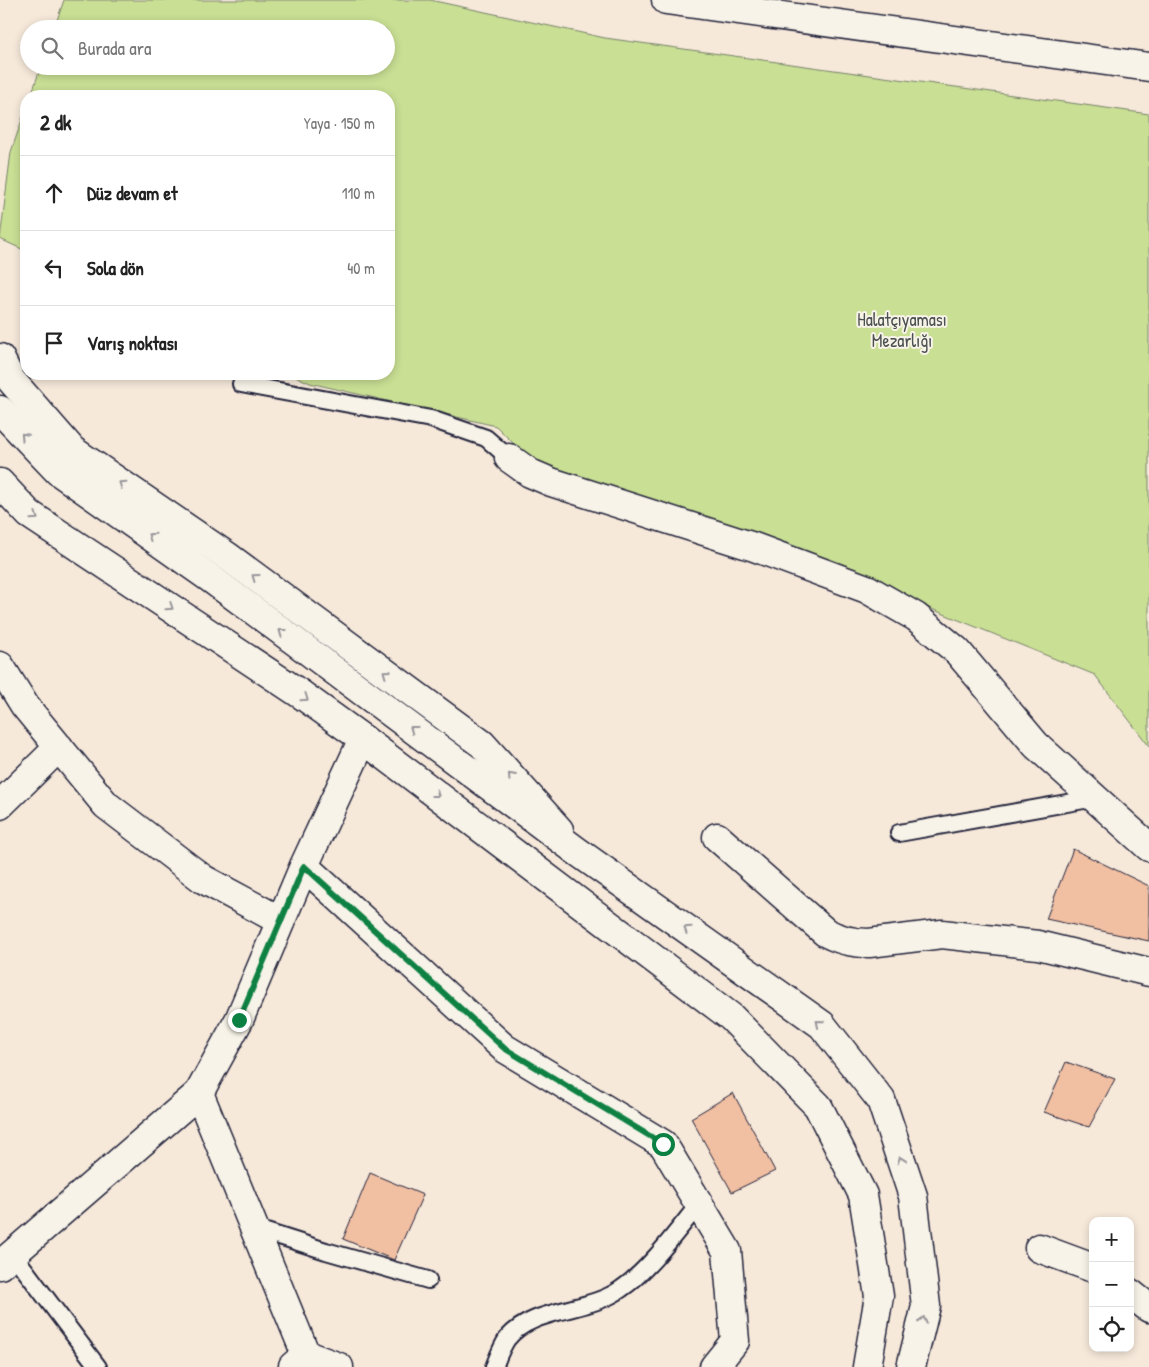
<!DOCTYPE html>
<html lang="tr">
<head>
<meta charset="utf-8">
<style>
	:root { --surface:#fff; --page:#f2f2f2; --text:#222; --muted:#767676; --line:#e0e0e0 }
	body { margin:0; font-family:"Patrick Hand",sans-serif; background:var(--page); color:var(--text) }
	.controls { position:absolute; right:15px; bottom:15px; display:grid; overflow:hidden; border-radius:10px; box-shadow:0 2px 8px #0003 }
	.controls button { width:45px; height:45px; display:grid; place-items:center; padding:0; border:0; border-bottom:1px solid var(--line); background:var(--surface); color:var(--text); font:25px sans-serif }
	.stop { position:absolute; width:15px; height:15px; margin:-11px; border:4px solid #0b8043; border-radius:50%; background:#fff }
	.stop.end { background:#0b8043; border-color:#fff; box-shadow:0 1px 5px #0008 }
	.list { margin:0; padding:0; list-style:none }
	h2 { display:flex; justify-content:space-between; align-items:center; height:65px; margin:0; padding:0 20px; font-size:21px }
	h2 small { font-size:16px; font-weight:400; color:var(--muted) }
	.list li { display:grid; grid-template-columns:32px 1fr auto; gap:15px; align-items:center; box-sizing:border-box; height:75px; padding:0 20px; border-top:1px solid var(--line) }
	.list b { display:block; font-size:19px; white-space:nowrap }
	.list em { font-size:16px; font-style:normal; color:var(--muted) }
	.icon { flex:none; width:28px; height:28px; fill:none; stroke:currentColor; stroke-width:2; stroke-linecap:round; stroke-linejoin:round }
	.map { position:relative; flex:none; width:1149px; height:1367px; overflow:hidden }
	.search { position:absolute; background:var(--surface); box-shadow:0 2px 8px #0003; left:20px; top:20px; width:375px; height:55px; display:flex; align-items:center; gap:12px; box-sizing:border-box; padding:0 18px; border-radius:28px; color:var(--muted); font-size:19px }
	.panel { position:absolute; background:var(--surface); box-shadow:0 2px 8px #0003; left:20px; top:90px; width:375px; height:290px; border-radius:20px }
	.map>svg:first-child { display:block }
	.green { fill:#c9df94; stroke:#768068 }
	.building { fill:#f1bfa2; stroke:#22223b }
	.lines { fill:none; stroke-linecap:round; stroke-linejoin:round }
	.service-casing { stroke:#22223b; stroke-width:20 }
	.minor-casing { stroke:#22223b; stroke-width:31 }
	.tertiary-casing { stroke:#22223b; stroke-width:31 }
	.trunk-casing { stroke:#22223b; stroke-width:31 }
	.service { stroke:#f7f3e8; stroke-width:16 }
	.minor { stroke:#f7f3e8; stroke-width:28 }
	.tertiary { stroke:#f7f3e8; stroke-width:28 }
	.trunk { stroke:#f7f3e8; stroke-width:28 }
	.oneway { stroke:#97959a }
	.route { stroke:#0b8043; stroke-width:6 }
	.labels { text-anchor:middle; stroke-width:4; stroke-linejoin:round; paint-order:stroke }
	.park-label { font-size:18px; fill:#4c5151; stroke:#f7f3e8 }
</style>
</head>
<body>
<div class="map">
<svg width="1149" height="1367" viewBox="0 0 1149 1367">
	<rect width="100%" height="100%" fill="#f6e9da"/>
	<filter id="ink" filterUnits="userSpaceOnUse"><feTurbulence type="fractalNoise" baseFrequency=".02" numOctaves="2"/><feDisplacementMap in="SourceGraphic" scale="10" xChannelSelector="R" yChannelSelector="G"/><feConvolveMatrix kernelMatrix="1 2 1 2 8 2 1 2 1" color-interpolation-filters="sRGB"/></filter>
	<g filter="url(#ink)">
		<path class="green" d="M 64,0 L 430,0 L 605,38 L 1149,114 L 1149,746 L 1095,675 L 773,545 L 539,469 L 496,426 L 310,383 L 291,374 L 389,374 L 389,96 L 31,96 L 41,66 L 386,66 L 386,29 L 54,29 Z
			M 26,108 L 26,251 L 0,239 L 11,152 Z"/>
		<path class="building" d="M 1073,849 L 1149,886 L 1149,941 L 1046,919 Z
			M 1066,1062 L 1115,1079 L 1089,1127 L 1044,1112 Z
			M 733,1093 L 775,1171 L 732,1192 L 691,1118 Z
			M 370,1173 L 423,1195 L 394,1260 L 343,1239 Z"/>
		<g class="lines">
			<defs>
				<path id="service" d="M 241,384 L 431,419 L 486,438 L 509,458
					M 899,833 L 1095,798
					M 254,1228 L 326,1251 L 428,1280
					M 13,1254 L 98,1367
					M 494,1367 C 498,1357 501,1348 507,1339 C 532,1307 588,1313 621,1289 C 649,1270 677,1231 699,1204"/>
				<path id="minor" d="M 509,458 L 530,473 L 551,482 L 754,547 L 867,589 L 916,617 L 957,651 L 1036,745 L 1149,847
					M 0,666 L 25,706 L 106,805 L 203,879 L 281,921
					M 0,805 L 59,747
					M 717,837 L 825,932 C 839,940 853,943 869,943 L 942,934 L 1038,945 L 1149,972
					M 304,866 L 504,1048 L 663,1144 L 727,1251 L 735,1341 L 714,1367
					M 199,1093 L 306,1355
					M 1039,1248 L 1093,1268
					M 0,1265 L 199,1093 L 239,1020 L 304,866 L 363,739
					M 1130,1293 L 1149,1308
					M 293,1366 L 306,1355 L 339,1367"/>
				<path id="tertiary" d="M 666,0 L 1149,67
					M 0,358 L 11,380 L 72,450 L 227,556 L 482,744 L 559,830"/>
				<path id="trunk" d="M 0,410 L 58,471 L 210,578 L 578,852 L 822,1025 L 881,1100 L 913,1196 L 926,1306 L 911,1367
					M 0,483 L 29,514 L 302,695 L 363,739 L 731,1017 L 818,1106 L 863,1195 L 879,1296 L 867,1367"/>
			</defs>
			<use href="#service" class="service-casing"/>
			<use href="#minor" class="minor-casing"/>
			<use href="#tertiary" class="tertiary-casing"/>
			<use href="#trunk" class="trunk-casing"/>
			<use href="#service" class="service"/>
			<use href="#minor" class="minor"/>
			<use href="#tertiary" class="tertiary"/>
			<use href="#trunk" class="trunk"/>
		</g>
		<defs><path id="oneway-chevron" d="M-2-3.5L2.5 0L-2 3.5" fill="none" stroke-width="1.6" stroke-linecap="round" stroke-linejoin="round" transform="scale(1.25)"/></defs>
		<g class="oneway">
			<use href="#oneway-chevron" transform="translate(24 436) rotate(-134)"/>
			<use href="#oneway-chevron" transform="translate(122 484) rotate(-145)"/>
			<use href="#oneway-chevron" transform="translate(35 517) rotate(35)"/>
			<use href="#oneway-chevron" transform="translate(151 536) rotate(-145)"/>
			<use href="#oneway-chevron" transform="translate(255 577) rotate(-144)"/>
			<use href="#oneway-chevron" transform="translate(170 607) rotate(34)"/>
			<use href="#oneway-chevron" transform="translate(282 632) rotate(-143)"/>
			<use href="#oneway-chevron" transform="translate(386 673) rotate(-144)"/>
			<use href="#oneway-chevron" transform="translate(305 698) rotate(35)"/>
			<use href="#oneway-chevron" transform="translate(413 729) rotate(-143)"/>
			<use href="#oneway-chevron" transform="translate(511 776) rotate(-132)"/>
			<use href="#oneway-chevron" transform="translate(436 794) rotate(37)"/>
			<use href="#oneway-chevron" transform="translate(687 929) rotate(-145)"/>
			<use href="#oneway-chevron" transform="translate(819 1023) rotate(-140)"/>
			<use href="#oneway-chevron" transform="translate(901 1160) rotate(-109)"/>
			<use href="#oneway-chevron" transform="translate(923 1320) rotate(-76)"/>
		</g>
	</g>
	<g class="lines" filter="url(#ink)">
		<path class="route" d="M 239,1020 L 304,866 L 504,1048 L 663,1144"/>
	</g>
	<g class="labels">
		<g class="park-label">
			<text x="902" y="326">Halatçıyaması<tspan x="902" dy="21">Mezarlığı</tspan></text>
		</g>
	</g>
</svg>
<div class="controls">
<button>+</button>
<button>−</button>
<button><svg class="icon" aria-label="locate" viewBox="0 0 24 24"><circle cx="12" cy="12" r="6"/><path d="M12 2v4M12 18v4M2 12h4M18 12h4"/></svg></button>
</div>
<div class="stop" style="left:663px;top:1144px"></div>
<div class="stop end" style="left:239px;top:1020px"></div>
<div class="search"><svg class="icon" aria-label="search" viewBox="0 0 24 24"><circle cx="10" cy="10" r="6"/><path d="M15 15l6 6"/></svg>Burada ara</div>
<section class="panel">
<h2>2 dk<small>Yaya · 150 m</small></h2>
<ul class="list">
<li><svg class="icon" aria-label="ahead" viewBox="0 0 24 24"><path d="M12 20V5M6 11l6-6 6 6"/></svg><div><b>Düz devam et</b></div><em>110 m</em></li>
<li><svg class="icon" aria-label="left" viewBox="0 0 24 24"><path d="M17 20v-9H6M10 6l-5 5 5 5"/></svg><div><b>Sola dön</b></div><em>40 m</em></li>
<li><svg class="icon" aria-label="arrive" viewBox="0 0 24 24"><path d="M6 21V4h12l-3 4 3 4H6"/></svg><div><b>Varış noktası</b></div></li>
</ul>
</section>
</div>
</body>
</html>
